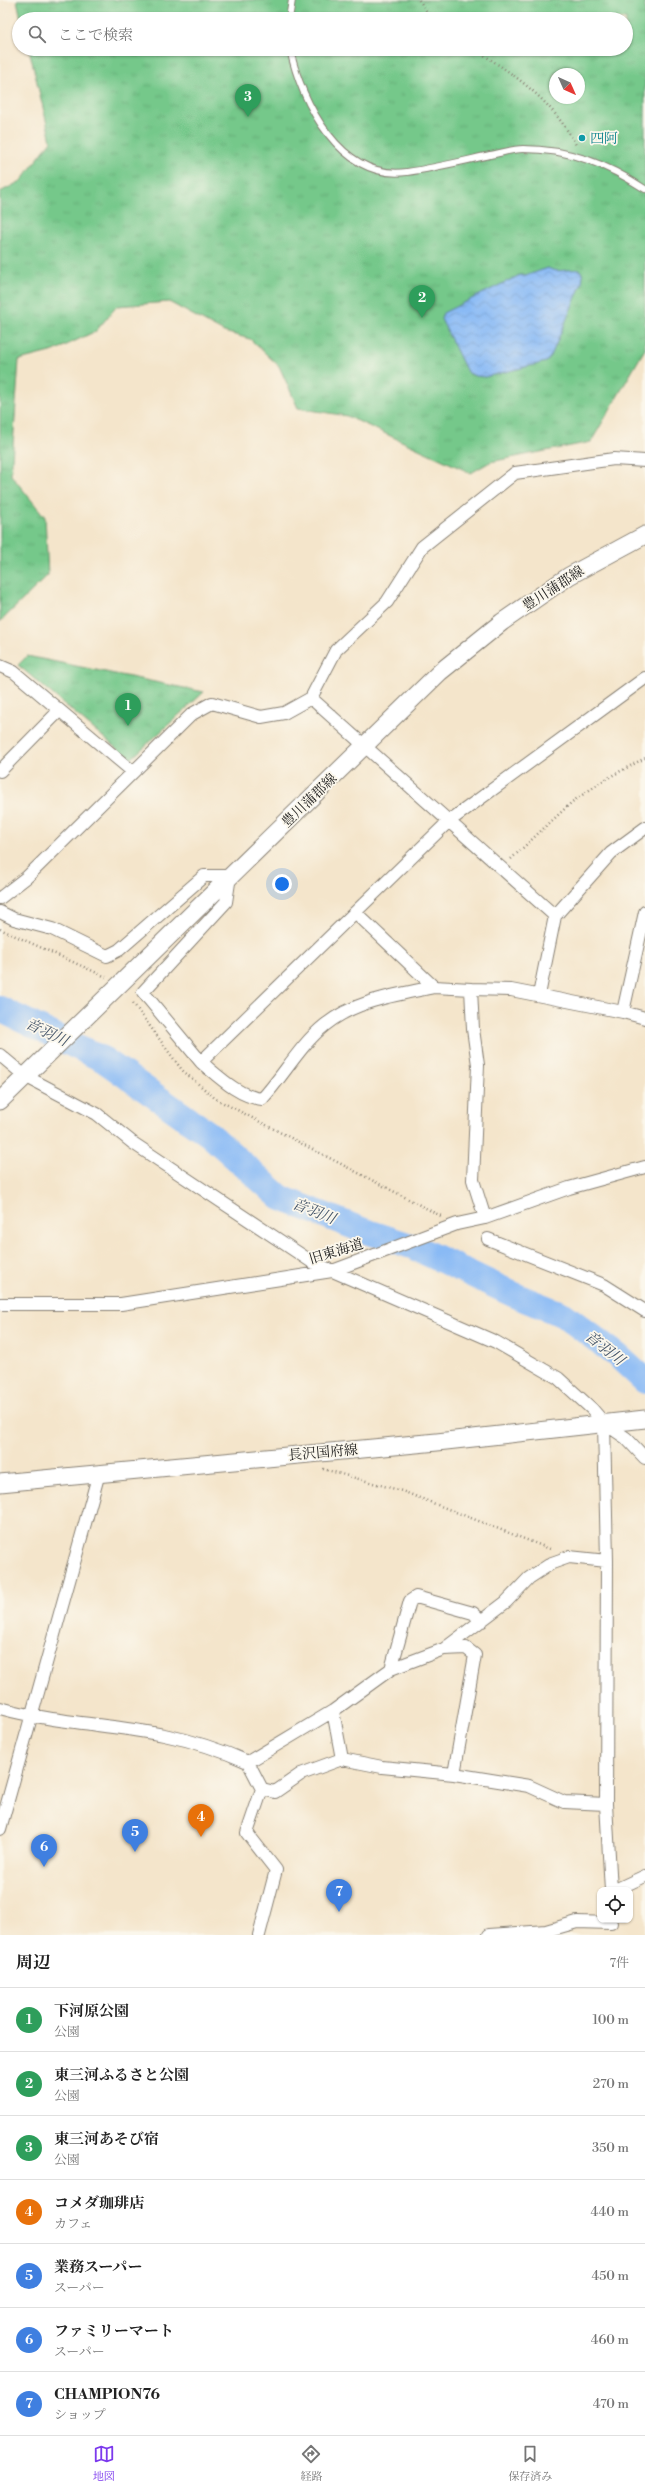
<!DOCTYPE html>
<html lang="ja">
<head>
<meta charset="utf-8">
<style>
	:root { --surface:#fff; --page:#f2f2f2; --text:#222; --muted:#767676; --line:#e0e0e0; --accent:#7c3aed }
	body { margin:0; font-family:"Libre Bodoni","Noto Serif JP",serif; background:var(--page); color:var(--text) }
	.controls { position:absolute; right:12px; bottom:12px; display:grid; overflow:hidden; border-radius:8px; box-shadow:0 1px 3px #0004 }
	.controls button { width:36px; height:36px; display:grid; place-items:center; padding:0; border:0; border-bottom:1px solid var(--line); background:var(--surface); color:var(--text); font:20px sans-serif }
	.compass { position:absolute; left:549px; top:68px; width:36px; height:36px; border-radius:50%; background:var(--surface); box-shadow:0 1px 3px #0004; rotate:135deg }
	.you { position:absolute; left:282px; top:884px; width:14px; height:14px; margin:-10px; border:3px solid #fff; border-radius:50%; background:#1a73e8; box-shadow:0 0 0 6px #1a73e833 }
	.badge { display:grid; place-items:center; width:26px; height:26px; border-radius:50%; background:var(--accent); color:#fff; font-size:13px; font-weight:700 }
	.pin { position:absolute; translate:-50% -33px; filter:drop-shadow(0 1px 2px #0008) }
	.pin::after { content:''; position:absolute; top:21px; width:14px; height:12px; background:inherit; clip-path:polygon(0 0,100% 0,50% 100%) }
	.list { margin:0; padding:0; list-style:none }
	h2 { display:flex; justify-content:space-between; align-items:center; height:52px; margin:0; padding:0 16px; font-size:17px }
	h2 small { font-size:13px; font-weight:400; color:var(--muted) }
	.list li { display:grid; grid-template-columns:26px 1fr auto; gap:12px; align-items:center; box-sizing:border-box; height:64px; padding:0 16px; border-top:1px solid var(--line) }
	.list b { display:block; font-size:15px; white-space:nowrap }
	.list p { margin:0; font-size:13px; white-space:nowrap; color:var(--muted) }
	.list em { font-size:13px; font-style:normal; color:var(--muted) }
	.icon { flex:none; width:22px; height:22px; fill:none; stroke:currentColor; stroke-width:2; stroke-linecap:round; stroke-linejoin:round }
	.map { position:relative; flex:none; width:645px; height:1935px; overflow:hidden }
	.search { position:absolute; background:var(--surface); box-shadow:0 1px 3px #0004; left:12px; right:12px; top:12px; height:44px; display:flex; align-items:center; gap:10px; box-sizing:border-box; padding:0 14px; border-radius:22px; color:var(--muted); font-size:15px }
	.sheet { height:500px; background:var(--surface) }
	nav { display:flex; justify-content:space-around; align-items:center; box-sizing:border-box; height:56px; border-top:1px solid var(--line); background:var(--surface); font-size:11px; color:var(--muted) }
	nav a { display:grid; justify-items:center; gap:2px }
	nav .on { color:var(--accent) }
	.map>svg:first-child { display:block }
	.park { fill:url(#park-tufts); stroke:#487253; fill-rule:evenodd }
	.water { fill:url(#water-waves); stroke:#526b88 }
	.lines { fill:none; stroke-linecap:round; stroke-linejoin:round }
	.river { stroke:#89baf5; stroke-width:26 }
	.lane-casing { stroke:#888074; stroke-width:8 }
	.street-casing { stroke:#888074; stroke-width:14 }
	.secondary-casing { stroke:#888074; stroke-width:19 }
	.path { stroke:#888074; stroke-width:2.5; stroke-dasharray:1 3; stroke-linecap:butt }
	.lane { stroke:#fff; stroke-width:6 }
	.street { stroke:#fff; stroke-width:12 }
	.secondary { stroke:#fff; stroke-width:17 }
	.culture-dot { fill:#0f9aa8; stroke:#fbf7ec; stroke-width:1.5 }
	.labels { text-anchor:middle; stroke-width:3.5; stroke-linejoin:round; paint-order:stroke }
	.culture-label { font-size:14px; fill:#0d838f; stroke:#fbf7ec; text-anchor:start }
	.street-label { font-size:14px; fill:#1c1c1c; stroke:#fbf7ec }
	.water-label { font-size:15px; font-style:italic; fill:#425368; stroke:#fbf7ec }
</style>
</head>
<body>
<div class="map">
<svg width="645" height="1935" viewBox="0 0 645 1935">
	<defs>
		<pattern id="park-tufts" width="24" height="20" patternUnits="userSpaceOnUse"><rect width="24" height="20" fill="#75c88a"/><path d="M3 7l-1-3M5 7V3M7 7l1-3M15 17l-1-3M17 17v-4M19 17l1-3" fill="none" stroke="#65ab76"/></pattern>
		<pattern id="water-waves" width="16" height="10" patternUnits="userSpaceOnUse"><rect width="16" height="10" fill="#89baf5"/><path d="M0 5q4-4 8 0t8 0" fill="none" stroke="#769fd1"/></pattern>
	</defs>
	<rect width="100%" height="100%" fill="#fbf7ec"/>
	<filter id="ink" filterUnits="userSpaceOnUse"><feTurbulence type="fractalNoise" baseFrequency=".025" numOctaves="2"/><feDisplacementMap in="SourceGraphic" scale="8" xChannelSelector="R" yChannelSelector="G"/><feConvolveMatrix kernelMatrix="1 2 1 2 8 2 1 2 1" color-interpolation-filters="sRGB"/></filter>
	<filter id="wash" filterUnits="userSpaceOnUse"><feTurbulence type="fractalNoise" baseFrequency=".012" numOctaves="4" result="noise"/><feDisplacementMap in="SourceGraphic" scale="16" xChannelSelector="R" yChannelSelector="G"/><feGaussianBlur stdDeviation="0.9" result="paint"/><feColorMatrix in="noise" values="0 0 0 0 0 0 0 0 0 0 0 0 0 0 0 0 0 1.4 0 .05"/><feComposite in="paint" operator="in"/></filter>
	<g filter="url(#wash)">
		<rect width="100%" height="100%" fill="#f4e5cb"/>
		<path class="park" d="M 17,0 L 645,0 L 645,349 L 591,442 L 490,462 L 471,473 L 347,416 L 298,408 L 279,366 L 250,339 L 224,332 L 169,302 L 117,306 L 96,331 L 54,351 L 19,360 L 11,475 L 45,517 L 48,575 L 0,622 L 0,192 L 21,181 L 51,141 L 29,49 L 626,49 L 626,19 L 21,19 ZM 555,74 L 579,74 L 579,98 L 555,98 Z
			M 27,656 L 204,692 L 130,760 L 18,665 Z"/>
		<path class="water" d="M 548,268 C 558,274 568,268 580,270 L 583,275 L 582,283 L 551,356 L 546,362 L 485,377 L 475,376 L 467,372 L 441,319 L 443,313 L 520,275 L 525,276 Z"/>
		<g class="lines">
			<path class="river" d="M 0,1009 L 104,1060 L 209,1134 L 281,1198 L 362,1230 L 414,1247 L 519,1297 L 564,1315 L 618,1356 L 645,1381"/>
		</g>
	</g>
	<g filter="url(#ink)">
		<g class="lines">
			<defs>
				<path id="lane" d="M 289,19 L 292,0
					M 290,49 C 301,102 341,181 407,172 C 435,168 463,161 490,155 C 501,153 513,149 523,149 C 569,149 607,164 645,189"/>
				<path id="street" d="M 0,666 L 14,672 L 132,771
					M 311,698 L 555,916
					M 0,771 L 59,711
					M 0,898 L 27,877 L 192,714 L 212,703 L 261,717 L 284,713 L 311,698 L 336,650 L 387,602 L 422,547 L 515,473 L 614,459 L 645,461
					M 0,912 L 14,919 L 52,929 L 107,956 L 119,950 L 204,876 L 230,876 L 226,902 L 143,992 L 201,1062 L 448,822 L 645,678
					M 645,912 L 623,1012 L 645,1018
					M 356,913 L 434,987 L 471,989
					M 539,995 L 555,916 L 611,853 L 645,828
					M 0,1055 L 25,1076 L 97,1114 L 133,1143 L 312,1262 L 496,1342 L 558,1378 L 592,1409 L 604,1423 L 626,1438 L 645,1458
					M 201,1062 C 218,1076 239,1097 262,1099 C 284,1075 300,1045 325,1025 C 356,1000 397,995 434,987
					M 485,1218 L 473,1180 L 478,1065 L 473,1029 L 471,989 L 511,990 L 623,1012
					M 488,1239 L 604,1285 L 645,1311
					M 0,1304 L 121,1304 L 332,1271 L 457,1224 L 485,1218 L 569,1188 L 645,1167
					M 604,1423 L 607,1561 L 606,1804 L 611,1890
					M 482,1621 L 473,1613 L 416,1597 L 410,1601 L 391,1669 L 444,1649 L 506,1602 L 529,1578 L 552,1563 L 569,1557 L 607,1561
					M 444,1649 L 466,1648 L 475,1655 L 454,1774
					M 0,1708 C 54,1723 110,1724 164,1735 C 194,1741 221,1750 248,1762 L 262,1789 L 275,1792 L 301,1774 L 342,1759 L 382,1767 L 454,1774 L 529,1786 L 564,1802 L 606,1804
					M 342,1759 L 333,1711 L 391,1669
					M 248,1762 L 333,1711
					M 0,1829 L 99,1473
					M 615,1890 L 645,1876
					M 259,1935 L 276,1870 L 247,1833 L 262,1789
					M 489,1935 L 546,1931 L 577,1922 L 611,1923"/>
				<path id="secondary" d="M 0,1101 L 440,672 L 502,622 L 569,576 L 645,535
					M 0,1483 L 437,1442 L 645,1419"/>
			</defs>
			<use href="#lane" class="lane-casing"/>
			<use href="#street" class="street-casing"/>
			<use href="#secondary" class="secondary-casing"/>
			<path class="path" d="M 419,0 L 432,19
				M 474,49 C 516,75 554,102 577,147
				M 511,859 L 572,802 L 604,780 L 645,758
				M 0,929 L 106,977
				M 133,1003 L 182,1070 L 216,1099 L 441,1216
				M 323,1469 L 402,1491 L 550,1549"/>
			<use href="#lane" class="lane"/>
			<use href="#street" class="street"/>
			<use href="#secondary" class="secondary"/>
		</g>
	</g>
	<circle class="culture-dot" cx="582" cy="138" r="4"/>
	<g class="labels">
		<g class="culture-label">
			<text x="590" y="143">四阿</text>
		</g>
		<g class="street-label">
			<text transform="translate(553 588) rotate(-33)" y="5">豊川蒲郡線</text>
			<text transform="translate(309 800) rotate(-44)" y="5">豊川蒲郡線</text>
			<text transform="translate(336 1251) rotate(-17)" y="5">旧東海道</text>
			<text transform="translate(323 1452) rotate(-5)" y="5">長沢国府線</text>
		</g>
		<g class="water-label">
			<text transform="translate(47 1032) rotate(26)" y="5">音羽川</text>
			<text transform="translate(314 1211) rotate(22)" y="5">音羽川</text>
			<text transform="translate(605 1348) rotate(39)" y="5">音羽川</text>
		</g>
	</g>
</svg>
<div class="controls">
<button><svg class="icon" aria-label="locate" viewBox="0 0 24 24"><circle cx="12" cy="12" r="6"/><path d="M12 2v4M12 18v4M2 12h4M18 12h4"/></svg></button>
</div>
<svg class="compass" viewBox="-18 -18 36 36"><path d="M0-13l5 13h-10z" fill="#e53935"/><path d="M0 13l5-13h-10z" fill="#767676"/></svg>
<div class="you"></div>
<div class="pin badge" style="left:128px;top:726px;background:#2e9e5b">1</div>
<div class="pin badge" style="left:422px;top:318px;background:#2e9e5b">2</div>
<div class="pin badge" style="left:248px;top:117px;background:#2e9e5b">3</div>
<div class="pin badge" style="left:201px;top:1837px;background:#e8710a">4</div>
<div class="pin badge" style="left:135px;top:1852px;background:#3f7fe0">5</div>
<div class="pin badge" style="left:44px;top:1867px;background:#3f7fe0">6</div>
<div class="pin badge" style="left:339px;top:1912px;background:#3f7fe0">7</div>
<div class="search"><svg class="icon" aria-label="search" viewBox="0 0 24 24"><circle cx="10" cy="10" r="6"/><path d="M15 15l6 6"/></svg>ここで検索</div>
</div>
<section class="sheet">
<h2>周辺<small>7件</small></h2>
<ul class="list">
<li><span class="badge" style="background:#2e9e5b">1</span><div><b>下河原公園</b><p>公園</p></div><em>100 m</em></li>
<li><span class="badge" style="background:#2e9e5b">2</span><div><b>東三河ふるさと公園</b><p>公園</p></div><em>270 m</em></li>
<li><span class="badge" style="background:#2e9e5b">3</span><div><b>東三河あそび宿</b><p>公園</p></div><em>350 m</em></li>
<li><span class="badge" style="background:#e8710a">4</span><div><b>コメダ珈琲店</b><p>カフェ</p></div><em>440 m</em></li>
<li><span class="badge" style="background:#3f7fe0">5</span><div><b>業務スーパー</b><p>スーパー</p></div><em>450 m</em></li>
<li><span class="badge" style="background:#3f7fe0">6</span><div><b>ファミリーマート</b><p>スーパー</p></div><em>460 m</em></li>
<li><span class="badge" style="background:#3f7fe0">7</span><div><b>CHAMPION76</b><p>ショップ</p></div><em>470 m</em></li>
</ul>
</section>
<nav>
<a class="on"><svg class="icon" aria-label="map" viewBox="0 0 24 24"><path d="M3 6l6-2 6 2 6-2v14l-6 2-6-2-6 2zM9 4v14M15 6v14"/></svg>地図</a>
<a><svg class="icon" aria-label="directions" viewBox="0 0 24 24"><path d="M12 3l9 9-9 9-9-9zM9 14v-3h6M13 9l2 2-2 2"/></svg>経路</a>
<a><svg class="icon" aria-label="saved" viewBox="0 0 24 24"><path d="M7 4h10v16l-5-4-5 4z"/></svg>保存済み</a>
</nav>
</body>
</html>
